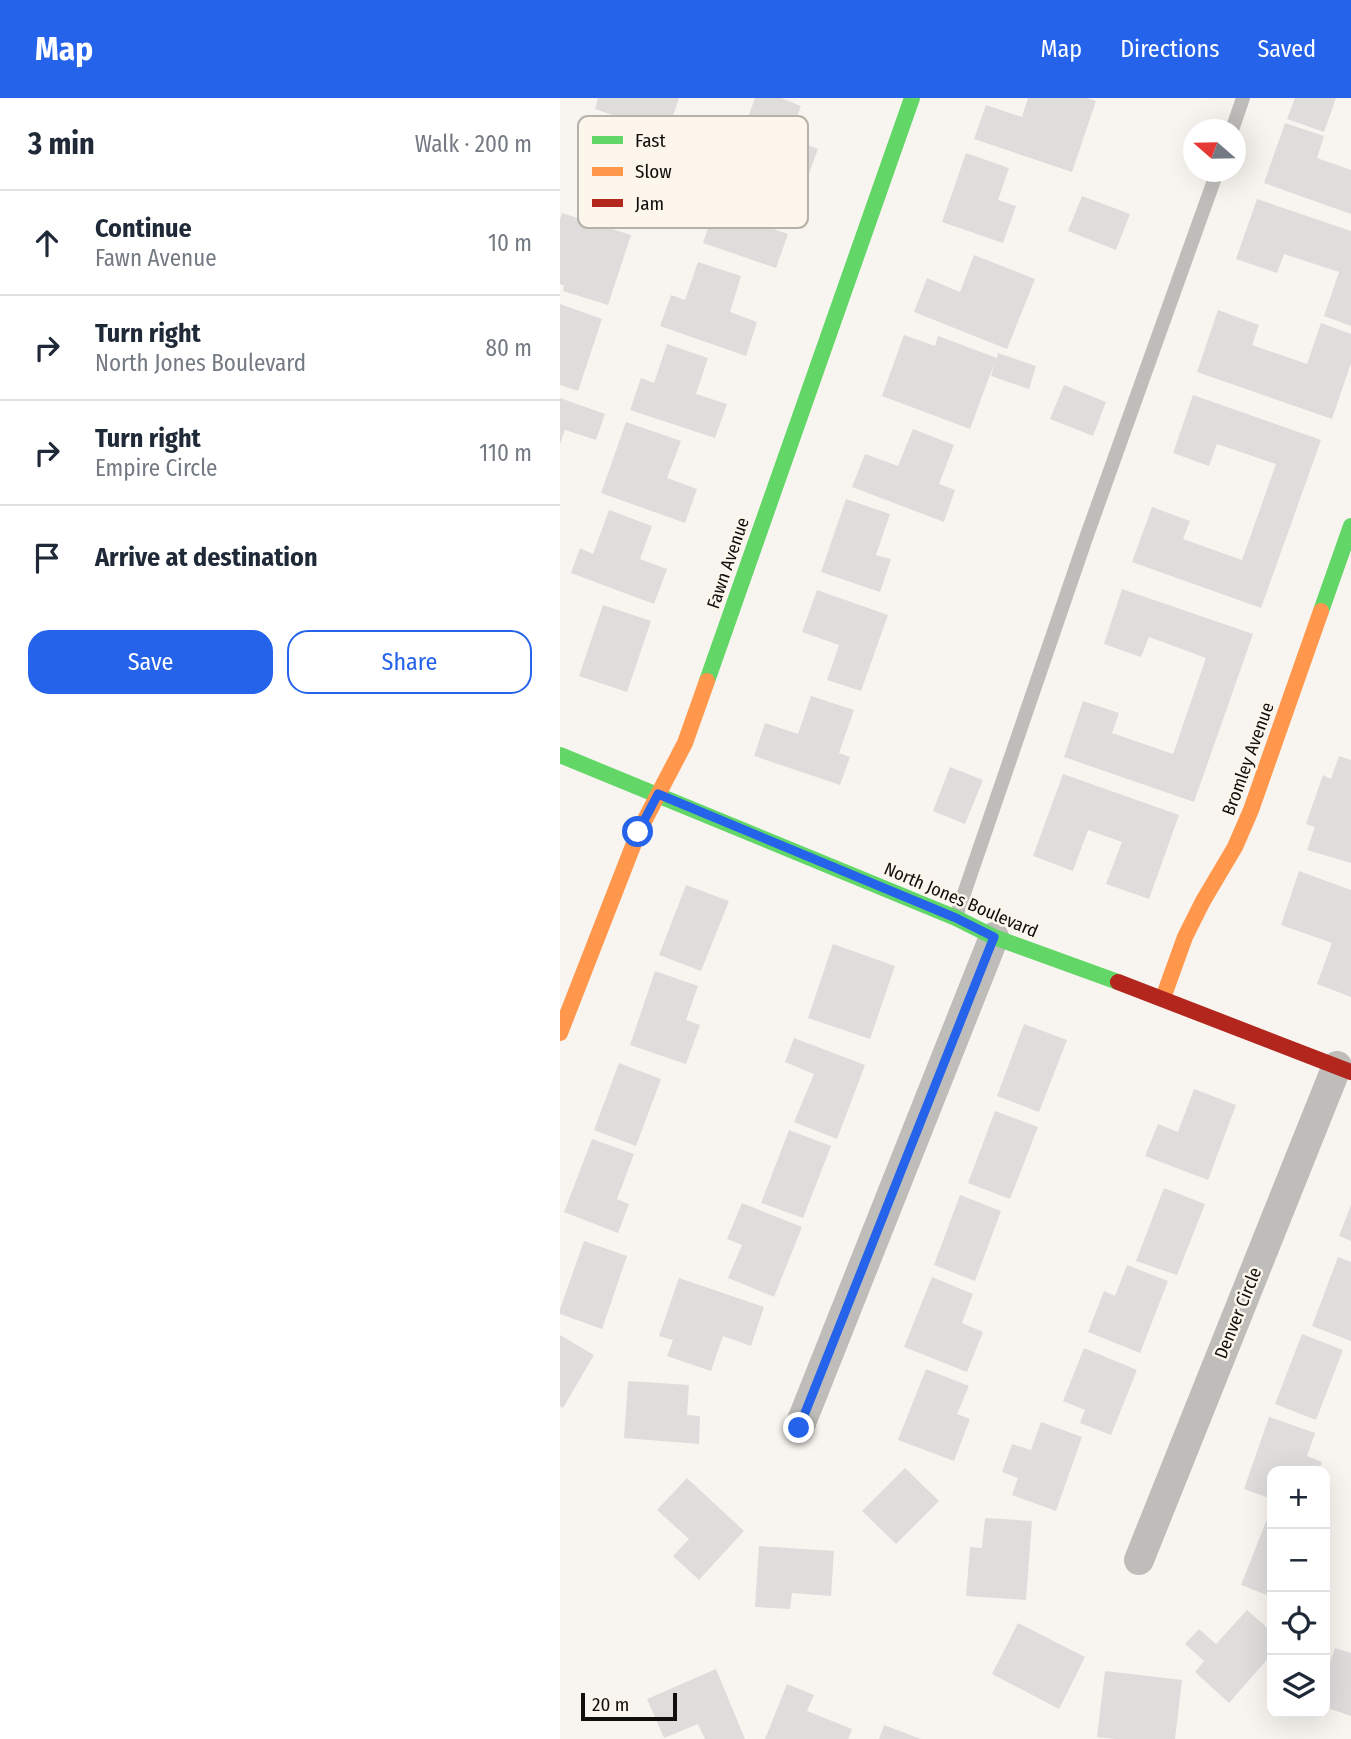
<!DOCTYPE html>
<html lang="en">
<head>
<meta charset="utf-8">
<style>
	:root { --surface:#fff; --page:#f6f6f7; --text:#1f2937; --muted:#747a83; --line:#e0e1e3; --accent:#2563eb }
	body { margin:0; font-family:"Fira Sans Condensed",sans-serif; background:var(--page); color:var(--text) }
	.controls { position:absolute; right:21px; bottom:21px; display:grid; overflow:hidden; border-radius:14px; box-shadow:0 7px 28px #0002 }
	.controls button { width:63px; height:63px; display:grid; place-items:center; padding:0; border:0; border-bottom:2px solid var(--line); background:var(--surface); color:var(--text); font:35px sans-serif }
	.compass { position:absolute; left:623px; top:21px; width:63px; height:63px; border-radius:50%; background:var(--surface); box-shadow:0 7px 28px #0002; rotate:290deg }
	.scale { position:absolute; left:21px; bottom:18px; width:96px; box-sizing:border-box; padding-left:7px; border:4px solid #110f0c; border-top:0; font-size:19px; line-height:24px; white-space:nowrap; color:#110f0c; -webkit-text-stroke:5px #fcf6ec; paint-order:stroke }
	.stop { position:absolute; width:21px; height:21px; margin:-16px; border:5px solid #2563eb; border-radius:50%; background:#fff }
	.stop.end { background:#2563eb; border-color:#fff; box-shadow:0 2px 7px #0008 }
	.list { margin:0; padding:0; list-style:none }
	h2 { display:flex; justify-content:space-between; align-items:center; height:91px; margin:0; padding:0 28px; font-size:30px }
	h2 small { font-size:23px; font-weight:400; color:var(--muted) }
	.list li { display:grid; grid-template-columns:46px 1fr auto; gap:21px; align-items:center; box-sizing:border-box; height:105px; padding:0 28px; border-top:2px solid var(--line) }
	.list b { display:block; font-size:26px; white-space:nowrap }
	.list p { margin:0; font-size:23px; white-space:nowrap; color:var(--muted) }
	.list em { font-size:23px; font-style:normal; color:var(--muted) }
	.actions { display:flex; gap:14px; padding:21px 28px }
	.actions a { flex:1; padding:16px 0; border:2px solid var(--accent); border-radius:21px; text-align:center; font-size:24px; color:var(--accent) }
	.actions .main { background:var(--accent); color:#fff }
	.icon { flex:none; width:38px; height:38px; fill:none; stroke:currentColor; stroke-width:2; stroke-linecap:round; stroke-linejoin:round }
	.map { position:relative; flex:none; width:791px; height:1641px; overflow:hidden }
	header { display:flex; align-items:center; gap:42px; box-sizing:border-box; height:98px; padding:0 35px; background:var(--accent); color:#fff }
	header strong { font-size:33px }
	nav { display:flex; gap:38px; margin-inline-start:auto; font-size:24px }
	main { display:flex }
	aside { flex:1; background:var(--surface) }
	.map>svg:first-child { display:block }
	.building { fill:#dfdcdc }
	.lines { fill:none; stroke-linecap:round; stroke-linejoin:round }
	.lane { stroke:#bebdba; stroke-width:14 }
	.street { stroke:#bebdba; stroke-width:30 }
	.fast { stroke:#63d668; stroke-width:16 }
	.slow { stroke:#ff974d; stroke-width:16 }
	.jam { stroke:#b3261e; stroke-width:16 }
	.route { stroke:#2563eb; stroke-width:9 }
	.labels { text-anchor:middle; stroke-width:5; stroke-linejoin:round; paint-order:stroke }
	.street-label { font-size:18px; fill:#110f0c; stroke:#fcf6ec }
	.key { fill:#fcf6ec; stroke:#b6b1a9; stroke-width:2 }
	.key-label { font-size:19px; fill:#110f0c }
</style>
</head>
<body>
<header>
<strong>Map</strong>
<nav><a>Map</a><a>Directions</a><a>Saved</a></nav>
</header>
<main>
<aside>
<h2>3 min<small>Walk · 200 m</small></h2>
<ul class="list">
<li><svg class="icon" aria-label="ahead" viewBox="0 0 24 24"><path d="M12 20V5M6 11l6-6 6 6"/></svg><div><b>Continue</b><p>Fawn Avenue</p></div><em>10 m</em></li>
<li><svg class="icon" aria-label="right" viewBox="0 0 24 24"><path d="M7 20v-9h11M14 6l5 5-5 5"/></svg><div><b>Turn right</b><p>North Jones Boulevard</p></div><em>80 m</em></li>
<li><svg class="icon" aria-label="right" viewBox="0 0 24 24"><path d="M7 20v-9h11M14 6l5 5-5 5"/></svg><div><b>Turn right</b><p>Empire Circle</p></div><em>110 m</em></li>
<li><svg class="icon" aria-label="arrive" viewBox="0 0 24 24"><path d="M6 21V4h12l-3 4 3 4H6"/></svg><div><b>Arrive at destination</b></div></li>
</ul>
<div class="actions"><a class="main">Save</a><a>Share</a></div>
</aside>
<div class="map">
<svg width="791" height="1641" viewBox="0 0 791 1641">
	<rect width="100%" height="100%" fill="#f8f5f0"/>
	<path class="building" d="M 38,0 L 119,0 L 107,36 L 35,11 Z
		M 195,0 L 221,0 L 241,8 L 229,40 L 258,51 L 245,86 L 164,55 L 177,22 L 186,25 Z
		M 468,0 L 527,0 L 536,3 L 512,74 L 414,41 L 426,7 L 462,19 Z
		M 735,0 L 776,0 L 764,34 L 727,21 Z
		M 725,25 L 764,38 L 757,60 L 791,72 L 791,116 L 704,85 Z
		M 406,55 L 449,70 L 438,102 L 456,108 L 443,145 L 382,124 Z
		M 166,77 L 208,92 L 196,125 L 228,136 L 216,170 L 143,145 Z
		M 522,98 L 570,116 L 556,152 L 508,133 Z
		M 697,101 L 791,133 L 791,228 L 764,218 L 779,174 L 724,156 L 717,175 L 676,161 Z
		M 2,115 L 71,137 L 48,207 L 3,193 L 4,188 L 0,186 L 0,121 Z
		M 414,157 L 475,181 L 447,251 L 354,214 L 367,180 L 400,194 Z
		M 138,164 L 181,178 L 170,214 L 197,224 L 186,258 L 100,228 L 111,197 L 125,202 Z
		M 0,206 L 42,221 L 18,293 L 0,287 Z
		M 658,212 L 699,227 L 692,247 L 747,266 L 761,225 L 791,236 L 791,265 L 772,321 L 637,274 Z
		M 344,237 L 375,248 L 378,238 L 437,260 L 438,255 L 476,268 L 469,291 L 431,278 L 434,266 L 410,331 L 322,298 Z
		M 107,246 L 148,260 L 136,296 L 167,306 L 155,340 L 70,312 L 81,280 L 94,285 Z
		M 504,287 L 546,304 L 533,338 L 490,321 Z
		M 633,297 L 761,342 L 701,510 L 572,464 L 592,409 L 630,423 L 623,441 L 682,462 L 716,366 L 657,346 L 649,368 L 613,355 Z
		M 0,300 L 45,316 L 36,342 L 5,332 L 0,346 Z
		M 66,324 L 121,343 L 107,380 L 137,391 L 125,425 L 41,395 Z
		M 353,331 L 394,347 L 379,386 L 395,392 L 384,424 L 292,389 L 305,356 L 338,368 Z
		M 286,401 L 330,416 L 316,457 L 331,461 L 320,494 L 261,474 Z
		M 49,412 L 92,428 L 80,461 L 107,471 L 94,506 L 11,475 L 20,450 L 33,456 Z
		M 562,491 L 693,536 L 634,704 L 504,659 L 523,603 L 559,615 L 552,635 L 613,656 L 646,560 L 589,539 L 581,559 L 544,546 Z
		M 257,492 L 328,517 L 301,593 L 267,582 L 279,547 L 242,534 Z
		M 43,507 L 91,523 L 67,594 L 19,578 Z
		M 251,598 L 294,612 L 279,655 L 290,659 L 280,687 L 194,658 L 205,625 L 238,636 Z
		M 779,658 L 791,662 L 791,765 L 747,752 L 755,729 L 746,726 L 763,677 L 771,681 Z
		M 390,669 L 423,682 L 405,726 L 373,713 Z
		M 503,676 L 619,717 L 589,801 L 546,786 L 562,744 L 528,732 L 513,773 L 473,758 Z
		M 739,773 L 791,792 L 791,899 L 757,886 L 772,845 L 721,827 Z
		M 126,787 L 169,803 L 141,873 L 99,857 Z
		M 273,846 L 335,868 L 310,941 L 248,920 Z
		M 95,873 L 138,888 L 126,922 L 140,927 L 126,966 L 70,947 Z
		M 464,926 L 507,942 L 479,1014 L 437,998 Z
		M 234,940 L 305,967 L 277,1041 L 234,1024 L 254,976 L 225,964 Z
		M 59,965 L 101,981 L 76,1048 L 34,1032 Z
		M 634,991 L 676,1007 L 648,1082 L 585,1058 L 598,1026 L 618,1034 Z
		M 435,1013 L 478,1029 L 450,1101 L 408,1085 Z
		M 229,1032 L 271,1048 L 243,1120 L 201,1105 Z
		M 32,1041 L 74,1056 L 57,1101 L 69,1106 L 58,1135 L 4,1114 Z
		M 604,1090 L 645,1106 L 617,1177 L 576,1163 Z
		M 400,1097 L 441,1113 L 415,1183 L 374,1167 Z
		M 182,1105 L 242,1129 L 214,1199 L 168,1180 L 182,1147 L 167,1141 Z
		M 791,1107 L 791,1143 L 779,1138 Z
		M 24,1143 L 67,1158 L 42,1231 L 0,1216 L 0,1211 Z
		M 778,1159 L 791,1164 L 791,1243 L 752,1228 Z
		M 567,1167 L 608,1183 L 580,1255 L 528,1234 L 544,1193 L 555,1198 Z
		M 372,1179 L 413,1196 L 402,1225 L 423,1234 L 407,1274 L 344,1249 Z
		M 119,1180 L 204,1209 L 191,1248 L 163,1238 L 151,1273 L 107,1258 L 113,1242 L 99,1238 Z
		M 742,1236 L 783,1252 L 756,1322 L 715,1306 Z
		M 0,1237 L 34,1257 L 3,1310 L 0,1308 Z
		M 524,1250 L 577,1272 L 551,1337 L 520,1325 L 525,1312 L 503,1303 Z
		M 366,1271 L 409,1288 L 397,1316 L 410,1321 L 394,1363 L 338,1342 Z
		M 68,1283 L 129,1287 L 127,1317 L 140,1318 L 139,1346 L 64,1340 Z
		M 709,1319 L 755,1335 L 747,1358 L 762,1364 L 759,1373 L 712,1373 L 712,1401 L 684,1391 Z
		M 481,1324 L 522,1339 L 496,1413 L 452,1397 L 458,1380 L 442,1374 L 452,1346 L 471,1352 Z
		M 345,1370 L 379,1403 L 336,1446 L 302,1413 Z
		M 127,1380 L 184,1433 L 139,1482 L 113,1458 L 129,1441 L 97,1412 Z
		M 709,1416 L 712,1417 L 712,1499 L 681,1487 Z
		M 425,1420 L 472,1423 L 466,1502 L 406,1498 L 410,1449 L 422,1450 Z
		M 199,1448 L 274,1453 L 271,1498 L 232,1495 L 230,1511 L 195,1509 Z
		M 687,1512 L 712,1534 L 712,1556 L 669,1605 L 635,1574 L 644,1563 L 625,1546 L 639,1531 L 656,1546 Z
		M 458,1525 L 525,1559 L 499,1611 L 432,1576 Z
		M 775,1550 L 791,1555 L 791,1618 L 765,1609 L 765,1578 Z
		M 156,1571 L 185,1641 L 145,1641 L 138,1626 L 104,1640 L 87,1601 Z
		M 545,1573 L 622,1582 L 615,1641 L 556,1641 L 537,1639 Z
		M 227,1586 L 254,1597 L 247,1613 L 292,1631 L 288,1641 L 205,1641 Z
		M 324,1627 L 361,1641 L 319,1641 Z"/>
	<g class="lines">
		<path class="lane" d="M 672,32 L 683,0
			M 396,819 L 527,437 L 657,74"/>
		<path class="street" d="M 239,1330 L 434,839
			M 579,1462 L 777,968"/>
		<path class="fast" d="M 761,513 L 791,428
			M 147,583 L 352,0
			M 0,657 L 396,820 L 434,839 L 558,884"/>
		<path class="slow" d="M 603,900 L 625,839 L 643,803 L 675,749 L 691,712 L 761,513
			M 0,935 L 78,735 L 125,645 L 147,583"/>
		<path class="jam" d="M 558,884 L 791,974"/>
	</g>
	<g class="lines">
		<path class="route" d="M 78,734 L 98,696 L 396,820 L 434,839 L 239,1330"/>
	</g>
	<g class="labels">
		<g class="street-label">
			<text transform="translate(168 465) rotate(-71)" y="6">Fawn Avenue</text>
			<text transform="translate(688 661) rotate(-70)" y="6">Bromley Avenue</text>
			<text transform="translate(401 802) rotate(23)" y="6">North Jones Boulevard</text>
			<text transform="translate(678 1215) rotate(-68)" y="6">Denver Circle</text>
		</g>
	</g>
	<rect x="18" y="18" width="230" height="112" rx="10" class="key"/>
	<rect x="32" y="38" width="31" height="8" fill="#63d668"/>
	<rect x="32" y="69" width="31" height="9" fill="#ff974d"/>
	<rect x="32" y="101" width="31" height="8" fill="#b3261e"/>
	<g class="key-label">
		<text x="75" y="49">Fast</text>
		<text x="75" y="80">Slow</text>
		<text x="75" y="112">Jam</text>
	</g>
</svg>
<div class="controls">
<button>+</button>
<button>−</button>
<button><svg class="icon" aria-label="locate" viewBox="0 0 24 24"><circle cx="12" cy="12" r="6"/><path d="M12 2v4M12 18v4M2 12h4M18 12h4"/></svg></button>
<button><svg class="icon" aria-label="layers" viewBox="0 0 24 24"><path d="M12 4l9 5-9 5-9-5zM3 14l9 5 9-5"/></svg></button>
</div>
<svg class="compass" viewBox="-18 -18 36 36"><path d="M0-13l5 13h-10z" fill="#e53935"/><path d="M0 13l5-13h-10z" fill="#747a83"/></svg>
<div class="scale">20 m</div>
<div class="stop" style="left:78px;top:734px"></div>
<div class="stop end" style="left:239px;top:1330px"></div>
</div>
</main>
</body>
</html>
